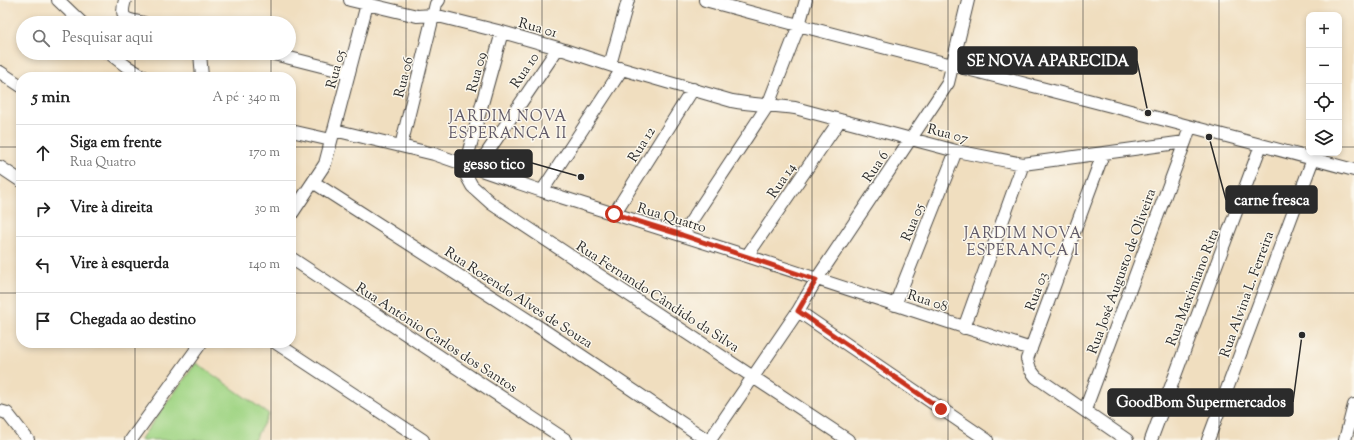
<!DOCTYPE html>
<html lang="pt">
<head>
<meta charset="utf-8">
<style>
	:root { --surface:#fff; --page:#f2f2f2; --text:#222; --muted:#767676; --line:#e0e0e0 }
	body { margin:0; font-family:"Sorts Mill Goudy",serif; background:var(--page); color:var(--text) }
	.controls { position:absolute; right:12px; top:12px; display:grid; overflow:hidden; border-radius:8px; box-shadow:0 2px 6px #0003 }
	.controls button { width:36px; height:36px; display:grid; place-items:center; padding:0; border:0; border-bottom:1px solid var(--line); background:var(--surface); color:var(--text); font:20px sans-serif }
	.stop { position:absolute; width:12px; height:12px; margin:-9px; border:3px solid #c8321e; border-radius:50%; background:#fff }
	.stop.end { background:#c8321e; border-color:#fff; box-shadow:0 1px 4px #0008 }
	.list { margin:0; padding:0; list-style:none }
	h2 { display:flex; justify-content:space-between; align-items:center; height:52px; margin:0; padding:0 16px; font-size:17px }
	h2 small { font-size:13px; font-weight:400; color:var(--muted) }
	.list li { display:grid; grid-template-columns:26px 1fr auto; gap:12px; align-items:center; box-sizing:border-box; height:56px; padding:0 16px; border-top:1px solid var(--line) }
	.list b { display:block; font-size:15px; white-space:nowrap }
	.list p { margin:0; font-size:13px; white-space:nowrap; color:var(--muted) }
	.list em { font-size:13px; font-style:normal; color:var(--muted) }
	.icon { flex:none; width:22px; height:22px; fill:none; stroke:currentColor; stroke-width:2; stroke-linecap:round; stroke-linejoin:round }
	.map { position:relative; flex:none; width:1354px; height:440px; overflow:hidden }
	.search { position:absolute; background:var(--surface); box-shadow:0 2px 6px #0003; left:16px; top:16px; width:280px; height:44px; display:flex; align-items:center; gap:10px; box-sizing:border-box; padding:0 14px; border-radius:22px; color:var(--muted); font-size:15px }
	.panel { position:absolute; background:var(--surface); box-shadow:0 2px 6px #0003; left:16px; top:72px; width:280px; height:276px; border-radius:16px }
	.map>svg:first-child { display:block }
	.green { fill:#a1d585; stroke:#668058 }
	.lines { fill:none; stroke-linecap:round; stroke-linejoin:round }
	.minor-casing { stroke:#494641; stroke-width:14 }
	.minor { stroke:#fff; stroke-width:12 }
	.route { stroke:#c8321e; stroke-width:5 }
	.grid { fill:none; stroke:#2b2b2b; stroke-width:1; stroke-opacity:0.55 }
	.labels { text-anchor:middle; stroke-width:3; stroke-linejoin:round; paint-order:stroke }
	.street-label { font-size:14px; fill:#2b2b2b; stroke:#fbf7ec }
	.neighbourhood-label { font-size:15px; letter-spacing:1px; fill:#615a68; stroke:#fbf7ec }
	.leader { fill:none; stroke:#2b2b2b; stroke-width:1.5 }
	.callout-dot { fill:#2b2b2b; stroke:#fbf7ec; stroke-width:1.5 }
	.callout { fill:#2b2b2b; stroke:#2b2b2b; stroke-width:1.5 }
	.callout-label { font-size:15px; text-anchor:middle; font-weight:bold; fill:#fff }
</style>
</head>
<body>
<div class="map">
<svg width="1354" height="440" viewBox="0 0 1354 440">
	<rect width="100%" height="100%" fill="#fbf7ec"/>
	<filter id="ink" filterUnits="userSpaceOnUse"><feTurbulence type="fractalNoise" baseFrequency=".025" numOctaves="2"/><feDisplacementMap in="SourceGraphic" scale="8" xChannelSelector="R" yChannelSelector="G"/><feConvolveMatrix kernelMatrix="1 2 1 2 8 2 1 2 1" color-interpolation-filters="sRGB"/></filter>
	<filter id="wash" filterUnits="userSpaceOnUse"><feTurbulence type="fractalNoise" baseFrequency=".012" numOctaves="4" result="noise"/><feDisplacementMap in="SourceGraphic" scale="16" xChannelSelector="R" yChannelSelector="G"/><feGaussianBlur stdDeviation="0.9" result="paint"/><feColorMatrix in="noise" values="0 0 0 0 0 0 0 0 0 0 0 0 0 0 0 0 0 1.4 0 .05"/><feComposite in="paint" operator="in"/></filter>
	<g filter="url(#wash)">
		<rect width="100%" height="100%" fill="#f0debf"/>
		<path class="green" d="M 196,363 L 269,414 L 254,440 L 140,440 Z"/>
	</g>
	<g filter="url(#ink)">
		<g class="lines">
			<defs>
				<path id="minor" d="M 58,0 L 82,23
					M 125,0 C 119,21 127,19 144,23
					M 350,0 L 417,16 L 434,15 L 502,32 L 558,48 L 622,69 L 732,101 C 753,105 774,105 795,108 L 956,151 L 1023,164 L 1185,142 L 1190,127
					M 705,0 C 921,59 1138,111 1354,170
					M 502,32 L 465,165 L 466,175 L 472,186 L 492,204 L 848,440
					M 109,53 L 126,66 L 144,77
					M 200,53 L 202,77
					M 270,53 L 349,73
					M 610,65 L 628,0
					M 0,72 L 21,86
					M 334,130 L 434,154 L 542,191 L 747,256 L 1031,349
					M 291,131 L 331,140
					M 401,146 L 436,4 L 439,0
					M 1103,154 L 1027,359 L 1030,369 L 1036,377 L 1127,440
					M 0,167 L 21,181
					M 476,169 L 558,48
					M 313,182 L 542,329 L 707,440
					M 542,191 L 622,69
					M 614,214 L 693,89
					M 291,215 L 325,164 L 367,4
					M 682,235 L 768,105 L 799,25 L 806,0
					M 747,256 L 840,120
					M 291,258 L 566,440
					M 895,305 L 956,151
					M 798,311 L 987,440
					M 964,328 L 1023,164
					M 276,343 L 423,440
					M 1085,410 L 1185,142
					M 0,411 L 7,413 L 28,440
					M 131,440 L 201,343
					M 710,440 L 798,311 L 816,280 L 948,83 L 968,0
					M 1151,440 L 1261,145
					M 1208,440 L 1313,159
					M 1345,440 L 1354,405"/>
			</defs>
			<use href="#minor" class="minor-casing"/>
			<use href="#minor" class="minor"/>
		</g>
	</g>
	<g class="lines" filter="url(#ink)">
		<path class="route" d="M 614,214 L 682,235 L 816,280 L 798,311 L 941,409"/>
	</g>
	<path class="grid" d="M 135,0 L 135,23M 271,0 L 271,23M 406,0 L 406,440M 542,0 L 542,440M 677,0 L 677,440M 812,0 L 812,440M 948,0 L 948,440M 1083,0 L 1083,440M 1219,0 L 1219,440M 135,53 L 135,77M 271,53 L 271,77M 0,147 L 21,147M 291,147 L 1309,147M 1339,147 L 1354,147M 0,293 L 21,293M 291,293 L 1354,293M 135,343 L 135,440M 271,343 L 271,440"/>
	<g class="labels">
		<g class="street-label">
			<text transform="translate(538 27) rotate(16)" y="5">Rua 01</text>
			<text transform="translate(335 69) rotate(-75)" y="5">Rua 05</text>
			<text transform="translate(524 70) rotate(-56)" y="5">Rua 10</text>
			<text transform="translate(476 72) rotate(-75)" y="5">Rua 09</text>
			<text transform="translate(403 77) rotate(-76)" y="5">Rua 06</text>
			<text transform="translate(948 133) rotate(14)" y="5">Rua 07</text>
			<text transform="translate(641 144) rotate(-58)" y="5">Rua 12</text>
			<text transform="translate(875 166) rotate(-56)" y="5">Rua 6</text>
			<text transform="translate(781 180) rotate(-56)" y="5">Rua 14</text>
			<text transform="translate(672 217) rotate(17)" y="5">Rua Quatro</text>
			<text transform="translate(912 222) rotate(-68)" y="5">Rua 05</text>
			<text transform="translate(1121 271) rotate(-70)" y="5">Rua José Augusto de Oliveira</text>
			<text transform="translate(1192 287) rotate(-69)" y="5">Rua Maximiano Rita</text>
			<text transform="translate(1036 291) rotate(-70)" y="5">Rua 03</text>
			<text transform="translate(1246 294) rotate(-70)" y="5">Rua Alvina L. Ferreira</text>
			<text transform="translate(658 296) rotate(33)" y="5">Rua Fernando Cândido da Silva</text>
			<text transform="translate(519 297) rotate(33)" y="5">Rua Rozendo Alves de Souza</text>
			<text transform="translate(928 300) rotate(18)" y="5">Rua 08</text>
			<text transform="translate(437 337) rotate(33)" y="5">Rua Antônio Carlos dos Santos</text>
		</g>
		<g class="neighbourhood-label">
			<text x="508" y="121">JARDIM NOVA<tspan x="508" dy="17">ESPERANÇA II</tspan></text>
			<text x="1023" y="238">JARDIM NOVA<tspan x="1023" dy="17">ESPERANÇA I</tspan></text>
		</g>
	</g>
	<path class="leader" d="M1148 113L1137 61M581 177L532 163M1209 137L1226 200M1302 335L1293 402"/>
	<g class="callout-dot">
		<circle cx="1148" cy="113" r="4"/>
		<circle cx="581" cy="177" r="4"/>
		<circle cx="1209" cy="137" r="4"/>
		<circle cx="1302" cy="335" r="4"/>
	</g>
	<g class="callout">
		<rect x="958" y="47" width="179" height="27" rx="4"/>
		<rect x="455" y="150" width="77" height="27" rx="4"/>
		<rect x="1226" y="186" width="91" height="27" rx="4"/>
		<rect x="1108" y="389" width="185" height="27" rx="4"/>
	</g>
	<g class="callout-label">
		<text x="1048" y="66">SE NOVA APARECIDA</text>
		<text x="494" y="169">gesso tico</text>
		<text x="1272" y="205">carne fresca</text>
		<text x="1201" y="407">GoodBom Supermercados</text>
	</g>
</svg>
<div class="controls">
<button>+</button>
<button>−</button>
<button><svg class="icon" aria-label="locate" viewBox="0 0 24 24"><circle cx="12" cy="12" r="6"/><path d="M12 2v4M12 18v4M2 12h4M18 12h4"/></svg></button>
<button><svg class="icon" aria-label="layers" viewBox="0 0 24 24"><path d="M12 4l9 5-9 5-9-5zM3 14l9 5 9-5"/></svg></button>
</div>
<div class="stop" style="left:614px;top:214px"></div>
<div class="stop end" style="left:941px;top:409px"></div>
<div class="search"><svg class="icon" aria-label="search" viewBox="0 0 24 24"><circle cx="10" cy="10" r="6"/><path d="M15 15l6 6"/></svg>Pesquisar aqui</div>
<section class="panel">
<h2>5 min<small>A pé · 340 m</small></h2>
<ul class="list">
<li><svg class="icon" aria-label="ahead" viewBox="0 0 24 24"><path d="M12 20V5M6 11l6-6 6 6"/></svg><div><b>Siga em frente</b><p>Rua Quatro</p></div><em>170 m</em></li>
<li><svg class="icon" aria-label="right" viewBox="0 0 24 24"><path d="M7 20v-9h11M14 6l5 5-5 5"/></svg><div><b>Vire à direita</b></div><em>30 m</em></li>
<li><svg class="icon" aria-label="left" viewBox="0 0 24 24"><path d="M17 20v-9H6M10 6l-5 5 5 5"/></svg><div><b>Vire à esquerda</b></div><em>140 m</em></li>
<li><svg class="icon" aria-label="arrive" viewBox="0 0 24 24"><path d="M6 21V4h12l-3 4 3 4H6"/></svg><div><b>Chegada ao destino</b></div></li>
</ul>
</section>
</div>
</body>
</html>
